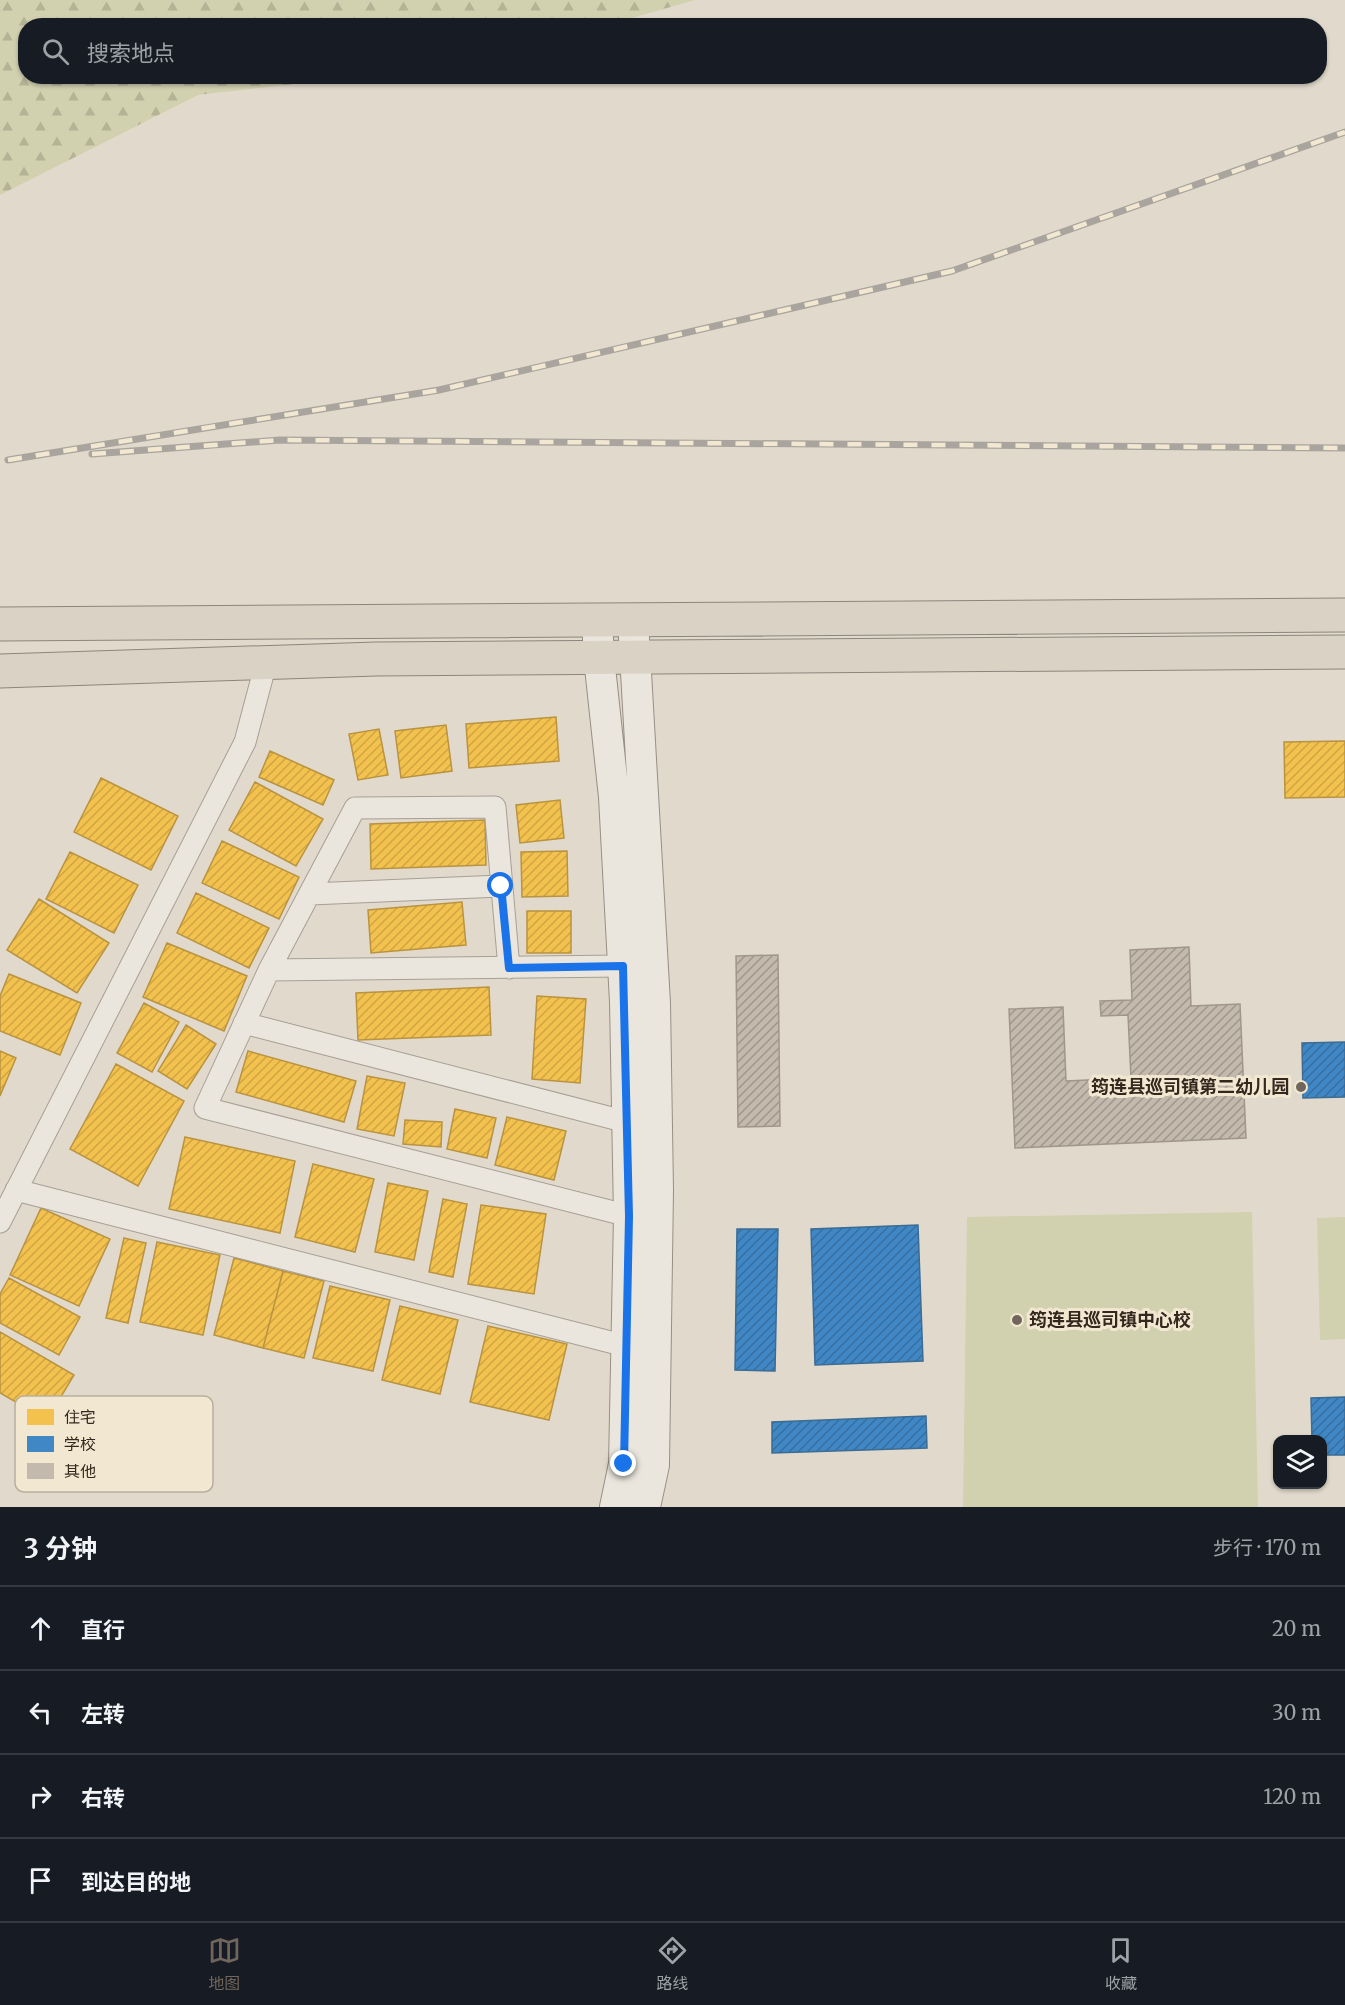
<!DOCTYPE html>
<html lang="zh">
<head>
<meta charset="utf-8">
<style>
	:root { --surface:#171b24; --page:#242831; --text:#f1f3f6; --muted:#9ea1a6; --line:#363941; --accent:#71665b }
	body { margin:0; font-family:Merriweather,"Noto Sans SC",serif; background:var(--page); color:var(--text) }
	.controls { position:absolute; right:18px; bottom:18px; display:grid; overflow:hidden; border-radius:12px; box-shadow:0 2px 4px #0004 }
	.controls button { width:54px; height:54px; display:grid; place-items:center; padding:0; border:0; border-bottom:2px solid var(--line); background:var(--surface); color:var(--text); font:30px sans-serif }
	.stop { position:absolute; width:18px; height:18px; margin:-14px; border:4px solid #1a73e8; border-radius:50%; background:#fff }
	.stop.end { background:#1a73e8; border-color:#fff; box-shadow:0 2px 6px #0008 }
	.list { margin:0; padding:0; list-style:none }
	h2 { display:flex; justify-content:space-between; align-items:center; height:78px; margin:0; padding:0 24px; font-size:26px }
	h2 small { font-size:20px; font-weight:400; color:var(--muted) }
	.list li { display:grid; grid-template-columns:39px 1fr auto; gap:18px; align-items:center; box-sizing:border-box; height:84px; padding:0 24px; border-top:2px solid var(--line) }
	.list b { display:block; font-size:22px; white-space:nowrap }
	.list em { font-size:20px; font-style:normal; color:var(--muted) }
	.icon { flex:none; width:33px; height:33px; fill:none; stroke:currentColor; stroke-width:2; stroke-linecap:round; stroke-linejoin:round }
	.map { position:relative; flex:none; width:1345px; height:1507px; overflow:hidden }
	.search { position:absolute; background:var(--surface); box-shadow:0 2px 4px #0004; left:18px; right:18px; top:18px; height:66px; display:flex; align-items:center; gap:15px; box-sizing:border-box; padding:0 21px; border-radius:24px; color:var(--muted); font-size:22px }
	.sheet { height:414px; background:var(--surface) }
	nav { display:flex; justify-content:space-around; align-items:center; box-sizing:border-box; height:84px; border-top:2px solid var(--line); background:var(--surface); font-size:16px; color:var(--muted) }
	nav a { display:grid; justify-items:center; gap:3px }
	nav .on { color:var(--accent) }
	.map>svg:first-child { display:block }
	.forest { fill:url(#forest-firs) }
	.pitch { fill:#d1d0af }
	.homes { fill:url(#homes-hatch); stroke:#b99340; stroke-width:1.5 }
	.schools { fill:url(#schools-hatch); stroke:#3c6b93; stroke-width:1.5 }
	.building { fill:url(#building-hatch); stroke:#a1968c; stroke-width:1.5 }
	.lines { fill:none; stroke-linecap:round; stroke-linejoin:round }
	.minor-casing { stroke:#a69f95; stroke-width:23 }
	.secondary-casing { stroke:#968f85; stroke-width:32 }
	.trunk-casing { stroke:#8c857c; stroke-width:35 }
	.minor { stroke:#eae6dd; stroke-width:21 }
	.secondary { stroke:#eae6dd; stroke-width:30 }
	.trunk { stroke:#dbd2c6; stroke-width:33 }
	.rail-casing { stroke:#a9a49d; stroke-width:7 }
	.rail { stroke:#f2e8d2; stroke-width:4.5; stroke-dasharray:14; stroke-linecap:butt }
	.route { stroke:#1a73e8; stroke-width:8 }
	.poi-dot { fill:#71665b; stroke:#f2e8d2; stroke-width:2 }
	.labels { text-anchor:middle; stroke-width:6; stroke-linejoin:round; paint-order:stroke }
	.poi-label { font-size:18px; font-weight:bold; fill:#34281e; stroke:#f2e8d2; text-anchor:end }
	.key { fill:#f2e8d2; stroke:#b9ae9c; stroke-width:1.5 }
	.key-label { font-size:16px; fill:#34281e }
</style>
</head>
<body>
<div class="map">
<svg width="1345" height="1507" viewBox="0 0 1345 1507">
	<defs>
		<pattern id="forest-firs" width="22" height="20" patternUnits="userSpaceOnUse" patternTransform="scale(1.5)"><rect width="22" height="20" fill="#d1d0af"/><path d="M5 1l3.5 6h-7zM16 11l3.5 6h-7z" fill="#b4b396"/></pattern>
		<pattern id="homes-hatch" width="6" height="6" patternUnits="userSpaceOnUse" patternTransform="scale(1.5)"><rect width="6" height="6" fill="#f2c14e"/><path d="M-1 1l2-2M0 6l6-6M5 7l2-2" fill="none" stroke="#d0a644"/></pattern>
		<pattern id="schools-hatch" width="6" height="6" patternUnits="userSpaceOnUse" patternTransform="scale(1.5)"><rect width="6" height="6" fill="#3f88c5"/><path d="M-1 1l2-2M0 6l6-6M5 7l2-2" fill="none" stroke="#366f9f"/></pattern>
		<pattern id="building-hatch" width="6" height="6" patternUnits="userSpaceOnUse" patternTransform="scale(1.5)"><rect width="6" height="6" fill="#c4b9ad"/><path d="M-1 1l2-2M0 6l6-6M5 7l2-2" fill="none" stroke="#a0968c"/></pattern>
	</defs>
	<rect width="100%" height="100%" fill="#e1dacc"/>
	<path class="forest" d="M 0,0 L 695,0 L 604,26 L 26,26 L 26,76 L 353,77 L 198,95 L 0,195 Z"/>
	<path class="pitch" d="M 1252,1212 L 1258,1507 L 963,1507 L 967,1217 Z
		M 1345,1217 L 1345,1339 L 1320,1340 L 1317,1218 Z"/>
	<path class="homes" d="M 556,717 L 559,761 L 469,768 L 466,724 Z
		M 446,725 L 452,771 L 401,778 L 395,731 Z
		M 379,729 L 388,775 L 358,780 L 349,734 Z
		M 1345,741 L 1345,797 L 1285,798 L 1284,742 Z
		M 270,751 L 334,780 L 323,805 L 259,777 Z
		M 101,778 L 178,816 L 151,870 L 74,832 Z
		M 255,782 L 323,819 L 296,866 L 229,830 Z
		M 560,800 L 564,838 L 520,843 L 516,805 Z
		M 485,820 L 486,865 L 371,869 L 370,824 Z
		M 222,841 L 299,877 L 279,919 L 202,883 Z
		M 567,851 L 568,896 L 522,897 L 521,852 Z
		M 70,852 L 138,885 L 114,933 L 46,899 Z
		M 196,893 L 269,928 L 249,968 L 177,933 Z
		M 39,899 L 109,943 L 77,993 L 7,950 Z
		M 462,902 L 466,945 L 371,953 L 368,910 Z
		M 527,911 L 571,911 L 571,953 L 527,953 Z
		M 167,943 L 247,976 L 224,1031 L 143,997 Z
		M 9,974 L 81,1003 L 60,1055 L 0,1031 L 0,996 Z
		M 489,987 L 491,1035 L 358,1040 L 356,993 Z
		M 537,996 L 586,999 L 580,1083 L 532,1079 Z
		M 144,1003 L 179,1022 L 152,1072 L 117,1053 Z
		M 186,1025 L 216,1044 L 187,1089 L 158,1071 Z
		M 0,1051 L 16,1058 L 0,1096 Z
		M 248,1051 L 356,1081 L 344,1122 L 236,1092 Z
		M 116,1064 L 184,1101 L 138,1186 L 70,1149 Z
		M 367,1076 L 405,1083 L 394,1136 L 357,1129 Z
		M 455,1109 L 496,1118 L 487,1158 L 447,1149 Z
		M 507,1117 L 566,1131 L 554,1180 L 495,1165 Z
		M 405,1120 L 442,1122 L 441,1147 L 403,1144 Z
		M 185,1137 L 295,1161 L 280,1233 L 169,1209 Z
		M 313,1164 L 374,1179 L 355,1252 L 295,1237 Z
		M 388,1183 L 428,1191 L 414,1260 L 375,1252 Z
		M 443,1199 L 467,1204 L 453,1277 L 429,1272 Z
		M 481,1205 L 546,1214 L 534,1294 L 468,1284 Z
		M 41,1208 L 110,1239 L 79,1306 L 10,1275 Z
		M 124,1238 L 146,1243 L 128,1323 L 106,1318 Z
		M 157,1242 L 220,1255 L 203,1335 L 140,1322 Z
		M 234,1258 L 283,1271 L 263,1348 L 214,1335 Z
		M 283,1271 L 324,1281 L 304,1358 L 263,1348 Z
		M 9,1278 L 80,1317 L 59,1355 L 0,1323 L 0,1294 Z
		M 330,1286 L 390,1300 L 373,1371 L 313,1358 Z
		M 400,1306 L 458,1320 L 440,1394 L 382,1380 Z
		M 488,1326 L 567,1344 L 549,1420 L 470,1402 Z
		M 0,1332 L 74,1375 L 47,1420 L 0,1393 Z"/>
	<path class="schools" d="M 1345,1042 L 1345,1097 L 1303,1098 L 1302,1043 Z
		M 918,1225 L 923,1361 L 815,1365 L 811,1229 Z
		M 737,1229 L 778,1229 L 775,1371 L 735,1370 Z
		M 1345,1397 L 1345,1455 L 1322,1455 L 1322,1440 L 1312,1440 L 1311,1398 Z
		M 926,1416 L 927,1448 L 772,1453 L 772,1422 Z"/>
	<path class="building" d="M 1189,947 L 1191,1006 L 1240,1004 L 1246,1138 L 1015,1148 L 1009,1009 L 1063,1007 L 1066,1081 L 1131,1078 L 1128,1015 L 1101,1016 L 1100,1001 L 1132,1000 L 1130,950 Z
		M 778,955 L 780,1126 L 738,1127 L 736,956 Z"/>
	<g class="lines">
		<defs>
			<path id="minor" d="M 310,894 L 501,886
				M 509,968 L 495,807 L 355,808 L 269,970 L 205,1108 L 629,1216
				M 269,970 L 623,966
				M 244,1023 L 627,1122
				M 16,1190 L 626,1346
				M 0,1222 L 245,742 L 266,663"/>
			<path id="secondary" d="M 633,620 L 655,1003 L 658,1190 L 654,1465 L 645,1507
				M 597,621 L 599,658 L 614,797 L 625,1002 L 629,1216 L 624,1464 L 615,1507"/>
			<path id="trunk" d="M 0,624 L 1345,615
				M 0,671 L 376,659 L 1345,652"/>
		</defs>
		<use href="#minor" class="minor-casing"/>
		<use href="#secondary" class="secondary-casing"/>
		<use href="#trunk" class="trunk-casing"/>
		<use href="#minor" class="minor"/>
		<use href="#secondary" class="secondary"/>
		<use href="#trunk" class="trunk"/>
		<defs>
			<path id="rail" d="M 92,454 L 280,440 L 1345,448
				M 8,460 L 439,390 L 952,271 L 1345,132"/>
		</defs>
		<use href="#rail" class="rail-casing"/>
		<use href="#rail" class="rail"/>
	</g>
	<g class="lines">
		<path class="route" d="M 501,886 L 509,968 L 623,966 L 629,1216 L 624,1464"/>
	</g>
	<g class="poi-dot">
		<circle cx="1301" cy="1087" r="6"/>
		<circle cx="1017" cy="1320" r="6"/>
	</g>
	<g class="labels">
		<g class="poi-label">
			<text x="1289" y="1093">筠连县巡司镇第二幼儿园</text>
			<text x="1029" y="1326" text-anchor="start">筠连县巡司镇中心校</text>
		</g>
	</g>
	<rect x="15" y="1396" width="198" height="96" rx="9" class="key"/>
	<rect x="27" y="1409" width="27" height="16" fill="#f2c14e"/>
	<rect x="27" y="1436" width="27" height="16" fill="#3f88c5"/>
	<rect x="27" y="1463" width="27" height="16" fill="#c4b9ad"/>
	<g class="key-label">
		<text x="64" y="1423">住宅</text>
		<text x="64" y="1450">学校</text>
		<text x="64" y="1477">其他</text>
	</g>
</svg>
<div class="controls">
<button><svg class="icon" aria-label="layers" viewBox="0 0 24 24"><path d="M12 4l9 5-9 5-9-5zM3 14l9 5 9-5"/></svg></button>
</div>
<div class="stop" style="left:501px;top:886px"></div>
<div class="stop end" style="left:624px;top:1464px"></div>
<div class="search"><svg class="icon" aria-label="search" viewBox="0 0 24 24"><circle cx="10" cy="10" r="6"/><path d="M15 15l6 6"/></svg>搜索地点</div>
</div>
<section class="sheet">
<h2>3 分钟<small>步行 · 170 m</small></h2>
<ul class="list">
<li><svg class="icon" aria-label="ahead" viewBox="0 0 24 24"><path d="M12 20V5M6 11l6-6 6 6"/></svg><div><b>直行</b></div><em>20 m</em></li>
<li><svg class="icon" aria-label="left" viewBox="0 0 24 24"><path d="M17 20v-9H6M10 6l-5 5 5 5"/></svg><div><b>左转</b></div><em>30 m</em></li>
<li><svg class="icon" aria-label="right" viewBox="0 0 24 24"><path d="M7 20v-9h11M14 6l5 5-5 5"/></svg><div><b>右转</b></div><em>120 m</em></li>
<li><svg class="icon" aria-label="arrive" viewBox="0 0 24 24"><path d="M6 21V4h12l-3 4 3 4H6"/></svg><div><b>到达目的地</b></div></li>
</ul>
</section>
<nav>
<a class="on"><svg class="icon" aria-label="map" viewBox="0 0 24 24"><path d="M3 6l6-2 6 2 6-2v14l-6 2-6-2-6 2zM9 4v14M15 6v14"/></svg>地图</a>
<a><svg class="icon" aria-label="directions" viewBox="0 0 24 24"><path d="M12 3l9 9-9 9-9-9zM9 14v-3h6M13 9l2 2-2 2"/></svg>路线</a>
<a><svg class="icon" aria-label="saved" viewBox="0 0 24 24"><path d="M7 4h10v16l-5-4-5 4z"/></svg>收藏</a>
</nav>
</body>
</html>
